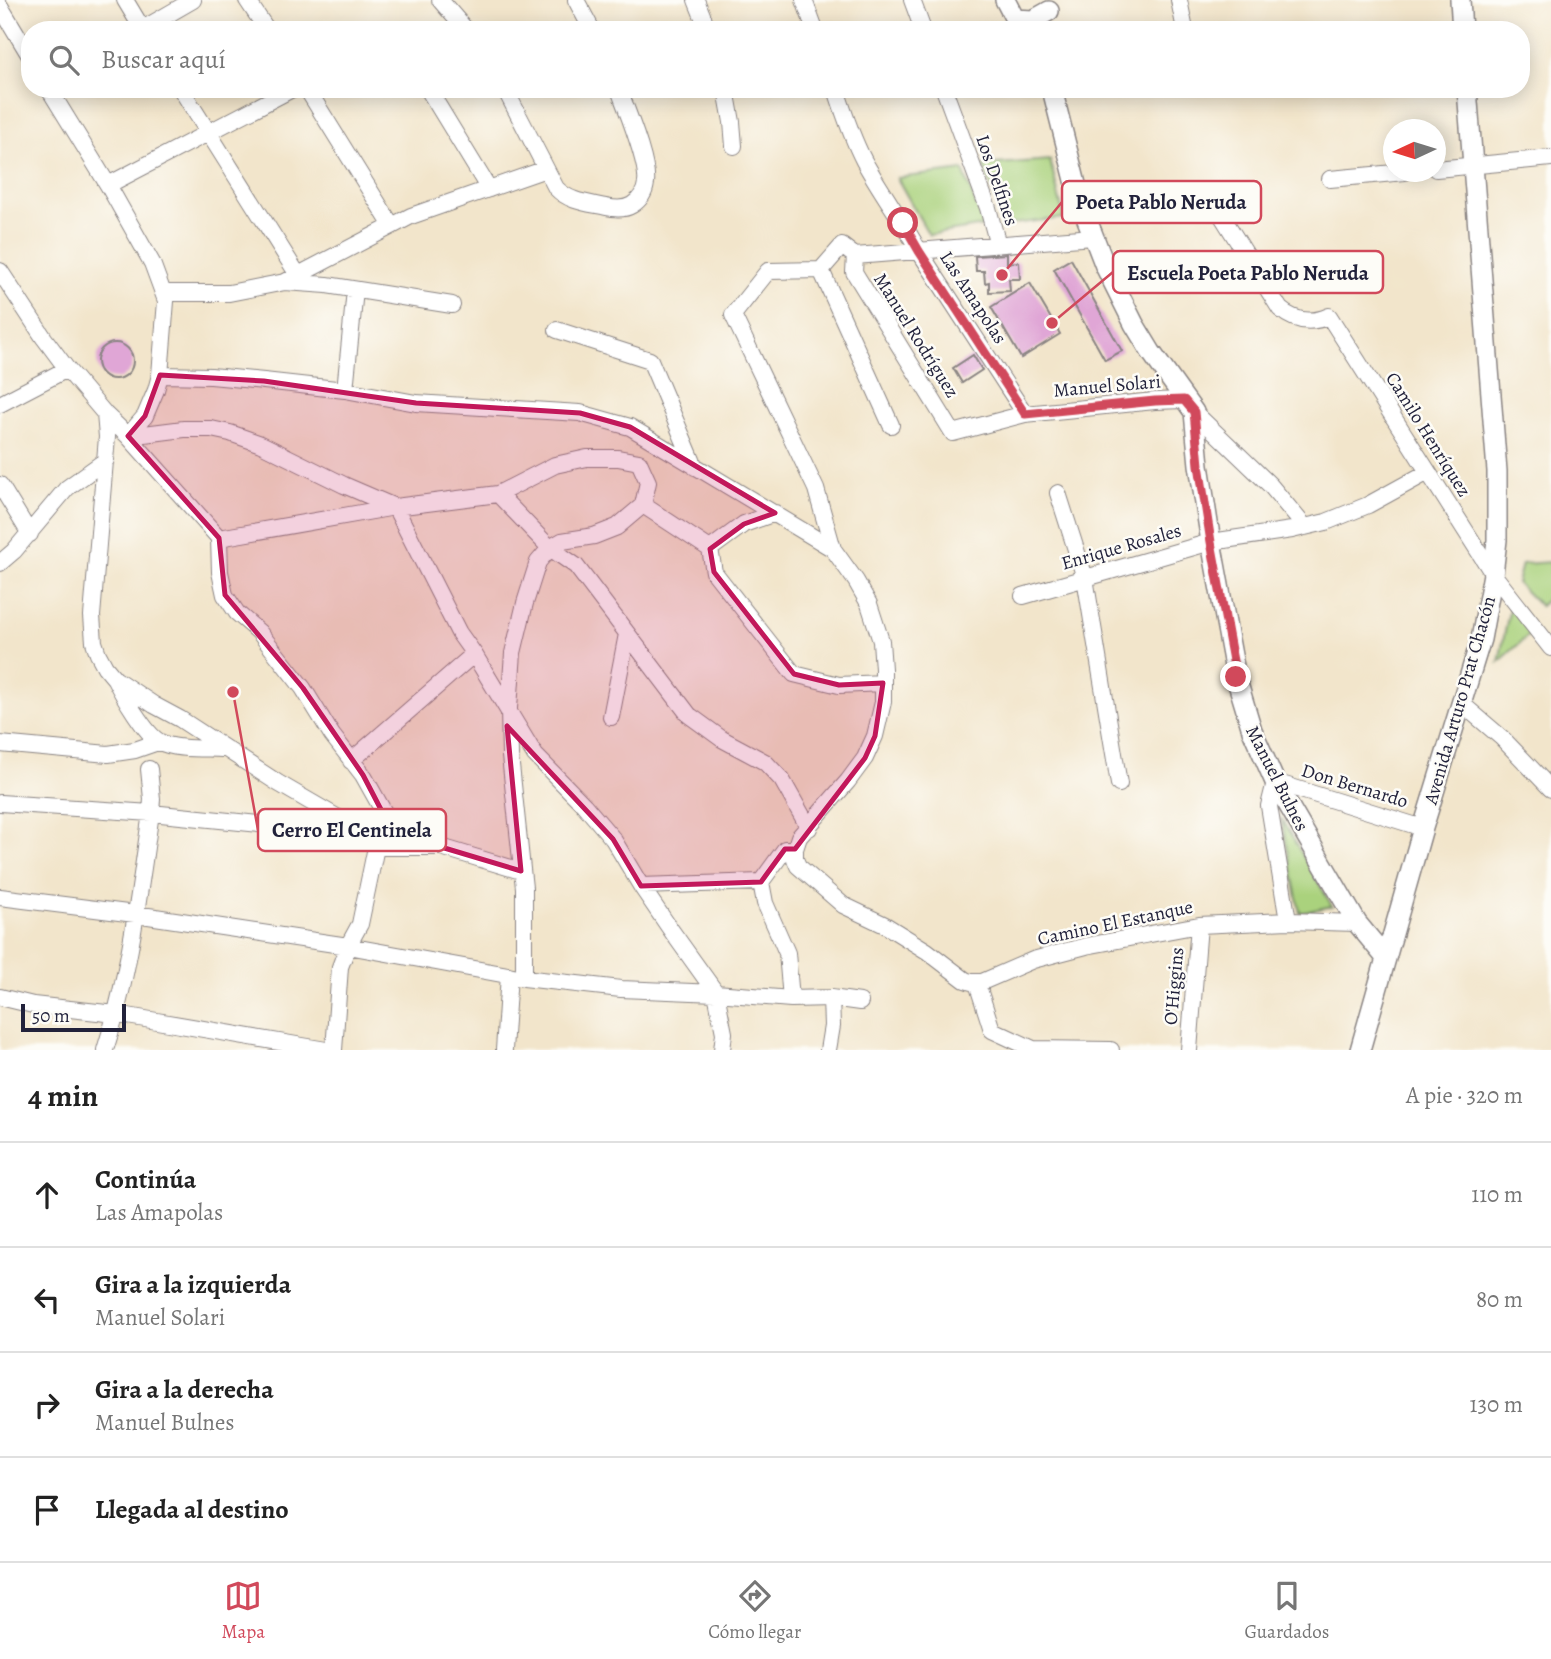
<!DOCTYPE html>
<html lang="es">
<head>
<meta charset="utf-8">
<style>
	:root { --surface:#fff; --page:#f2f2f2; --text:#222; --muted:#767676; --line:#e0e0e0; --accent:#d1495b }
	body { margin:0; font-family:Alegreya,serif; background:var(--page); color:var(--text) }
	.compass { position:absolute; left:1383px; top:119px; width:63px; height:63px; border-radius:50%; background:var(--surface); box-shadow:0 4px 18px #0003; rotate:266deg }
	.scale { position:absolute; left:21px; bottom:18px; width:105px; box-sizing:border-box; padding-left:7px; border:4px solid #22223b; border-top:0; font-size:19px; line-height:24px; white-space:nowrap; color:#22223b; -webkit-text-stroke:5px #fdfcf7; paint-order:stroke }
	.stop { position:absolute; width:21px; height:21px; margin:-16px; border:5px solid #d1495b; border-radius:50%; background:#fff }
	.stop.end { background:#d1495b; border-color:#fff; box-shadow:0 2px 7px #0008 }
	.list { margin:0; padding:0; list-style:none }
	h2 { display:flex; justify-content:space-between; align-items:center; height:91px; margin:0; padding:0 28px; font-size:30px }
	h2 small { font-size:23px; font-weight:400; color:var(--muted) }
	.list li { display:grid; grid-template-columns:46px 1fr auto; gap:21px; align-items:center; box-sizing:border-box; height:105px; padding:0 28px; border-top:2px solid var(--line) }
	.list b { display:block; font-size:26px; white-space:nowrap }
	.list p { margin:0; font-size:23px; white-space:nowrap; color:var(--muted) }
	.list em { font-size:23px; font-style:normal; color:var(--muted) }
	.icon { flex:none; width:38px; height:38px; fill:none; stroke:currentColor; stroke-width:2; stroke-linecap:round; stroke-linejoin:round }
	.map { position:relative; flex:none; width:1551px; height:1050px; overflow:hidden }
	.search { position:absolute; background:var(--surface); box-shadow:0 4px 18px #0003; left:21px; right:21px; top:21px; height:77px; display:flex; align-items:center; gap:18px; box-sizing:border-box; padding:0 24px; border-radius:28px; color:var(--muted); font-size:26px }
	.sheet { height:511px; background:var(--surface) }
	nav { display:flex; justify-content:space-around; align-items:center; box-sizing:border-box; height:98px; border-top:2px solid var(--line); background:var(--surface); font-size:19px; color:var(--muted) }
	nav a { display:grid; justify-items:center; gap:4px }
	nav .on { color:var(--accent) }
	.map>svg:first-child { display:block }
	.green { fill:#aad27d; stroke:#667a5c; stroke-width:2 }
	.building { fill:#e0a6d6 }
	.lines { fill:none; stroke-linecap:round; stroke-linejoin:round }
	.minor-casing { stroke:#8a8483; stroke-width:18 }
	.tertiary-casing { stroke:#8a8483; stroke-width:22 }
	.minor { stroke:#fff; stroke-width:16 }
	.tertiary { stroke:#fff; stroke-width:19 }
	.route { stroke:#d1495b; stroke-width:9 }
	.marked { fill:#c2185b; fill-opacity:0.2; stroke:#c2185b; stroke-width:5; stroke-linejoin:round }
	.labels { text-anchor:middle; stroke-width:5; stroke-linejoin:round; paint-order:stroke }
	.street-label { font-size:19px; fill:#22223b; stroke:#fdfcf7 }
	.leader { fill:none; stroke:#d1495b; stroke-width:2.5 }
	.callout-dot { fill:#d1495b; stroke:#fdfcf7; stroke-width:2.5 }
	.callout { fill:#fdfcf7; stroke:#d1495b; stroke-width:2.5 }
	.callout-label { font-size:21px; text-anchor:middle; font-weight:bold; fill:#22223b }
</style>
</head>
<body>
<div class="map">
<svg width="1551" height="1050" viewBox="0 0 1551 1050">
	<rect width="100%" height="100%" fill="#fdfcf7"/>
	<filter id="ink" filterUnits="userSpaceOnUse"><feTurbulence type="fractalNoise" baseFrequency=".0143" numOctaves="2"/><feDisplacementMap in="SourceGraphic" scale="14" xChannelSelector="R" yChannelSelector="G"/><feConvolveMatrix kernelMatrix="1 2 1 2 8 2 1 2 1" color-interpolation-filters="sRGB"/></filter>
	<filter id="wash" filterUnits="userSpaceOnUse"><feTurbulence type="fractalNoise" baseFrequency=".00686" numOctaves="4" result="noise"/><feDisplacementMap in="SourceGraphic" scale="28" xChannelSelector="R" yChannelSelector="G"/><feGaussianBlur stdDeviation="1.57" result="paint"/><feColorMatrix in="noise" values="0 0 0 0 0 0 0 0 0 0 0 0 0 0 0 0 0 1.4 0 .05"/><feComposite in="paint" operator="in"/></filter>
	<g filter="url(#wash)">
		<rect width="100%" height="100%" fill="#f2e5cb"/>
		<path class="green" d="M 1050,160 L 1064,218 L 1005,225 L 983,165 Z
			M 963,170 L 984,226 L 929,235 L 897,178 Z
			M 1551,562 L 1551,594 L 1540,606 L 1517,583 L 1522,564 Z
			M 1510,606 L 1531,633 L 1499,662 Z
			M 1281,818 L 1332,906 L 1300,913 Z"/>
		<g id="blocks">
			<path class="building" d="M 1007,254 L 1007,263 L 1019,262 L 1020,279 L 1009,279 L 1010,291 L 989,292 L 989,282 L 985,283 L 984,271 L 976,271 L 975,256 Z
				M 1071,259 L 1122,351 L 1105,360 L 1054,269 Z
				M 1030,283 L 1060,334 L 1021,358 L 991,307 Z
				M97 361a18 18 0 1 1 36 0a18 18 0 1 1-36 0Z
				M 973,355 L 982,370 L 962,383 L 953,368 Z"/>
		</g>
	</g>
	<g filter="url(#ink)">
		<use href="#blocks" fill-opacity="0" stroke="#8a8483" stroke-width="2"/>
		<g class="lines">
			<defs>
				<path id="minor" d="M 125,0 L 143,30
					M 247,0 L 267,30
					M 440,0 L 466,30
					M 576,0 L 592,30
					M 696,0 L 708,30
					M 804,0 L 815,30
					M 912,0 L 923,30
					M 1179,0 L 1185,30
					M 0,6 L 30,56
					M 141,30 L 193,0
					M 49,89 L 108,185 L 152,263 L 166,301 L 160,375 L 156,390 L 145,416 L 128,436
					M 181,89 L 298,275
					M 307,89 L 392,226
					M 428,89 L 489,189
					M 505,89 L 556,188 C 569,202 588,203 606,207 C 615,209 624,210 632,205 C 640,200 645,192 646,183 C 649,163 626,109 619,89
					M 726,89 L 732,122 L 734,146
					M 836,89 C 844,114 852,138 864,161 C 881,192 902,220 919,251 L 1025,414
					M 944,89 L 988,208 L 998,245
					M 1436,169 L 1551,158
					M 1330,179 L 1405,172
					M 108,185 L 292,89
					M 1081,204 L 1210,197 L 1280,309 C 1295,322 1311,324 1329,316 L 1493,574 L 1551,648
					M 855,256 L 854,272 L 953,433 L 1025,414 L 1155,401 L 1184,400
					M 855,256 L 1093,237
					M 821,270 L 891,425
					M 0,271 L 44,338 L 67,369 L 105,414 L 128,436 L 219,538 L 220,572 L 225,595 L 237,613 L 259,632 L 303,688 L 332,735 L 363,775 L 386,816 L 400,846
					M 285,282 L 327,285 L 452,305
					M 164,293 L 229,293 L 285,282 L 411,216 L 546,169
					M 557,330 L 650,360 L 695,467
					M 160,375 L 211,376 L 264,381 L 345,390 L 416,403 L 580,413 L 630,427 L 833,549 L 856,581 L 869,604 L 881,641 L 883,669 L 883,702 L 875,736 L 865,758 L 848,781 L 799,837 L 795,849 L 795,859 L 798,866 L 843,905 L 885,925 L 927,951 L 965,980 L 971,982 L 982,982 L 1033,960 L 1086,946 L 1199,925 L 1288,921 L 1357,923
					M 345,390 L 355,290
					M 0,404 L 67,369
					M 1194,412 L 1270,485 L 1305,527
					M 105,414 L 107,437 L 92,616 L 94,642 L 98,654 L 105,667 L 115,679 L 154,705 L 180,719 L 278,783 L 340,819 L 376,847 L 441,847 L 521,871
					M 128,436 L 184,429 L 211,429 L 230,433 L 261,444 L 344,485 L 395,507 L 498,494 L 555,465 L 587,458 L 618,458 L 639,462 L 648,482 L 643,505 L 617,527 L 594,536 L 562,541 L 550,548 L 538,562 L 525,603 L 513,653 L 509,708 L 510,756 L 524,888 L 524,978
					M 0,485 L 30,534
					M 1058,493 L 1085,578 L 1119,784
					M 498,494 L 550,548 L 576,566 L 689,715 L 722,739 L 765,762 L 782,780 L 809,828
					M 643,505 L 710,549 L 714,572 L 794,674 L 839,685 L 883,683
					M 219,538 L 395,507 L 459,633 L 474,654 L 535,755 L 584,805 L 613,839 L 641,886 L 673,933 L 716,993 L 724,1033 L 722,1050
					M 710,549 L 744,524 L 775,513
					M 833,549 L 816,489 L 733,315 L 768,271 L 821,270 L 842,246 L 855,256
					M 0,563 L 14,551 L 67,488 L 106,460
					M 1023,596 L 1211,542 L 1292,530 L 1326,522 L 1368,505 L 1428,472
					M 115,679 C 122,694 146,735 160,742 C 175,750 204,748 222,749
					M 1461,703 L 1502,738 L 1551,789
					M 611,717 L 627,634
					M 0,744 L 108,754 L 135,750 L 158,742
					M 351,761 L 474,654
					M 0,803 L 151,813 L 288,827
					M 641,886 L 761,882
					M 0,897 L 135,914 L 348,946 L 524,978 L 621,989 L 716,993 L 791,999 L 831,998 L 860,1002
					M 1288,921 L 1269,806 L 1275,782 L 1423,828
					M 977,983 L 992,1030 L 1033,1049 L 1111,1050
					M 0,997 L 33,1005 L 116,1014 L 326,1050
					M 791,999 L 787,953 L 765,903 L 761,882 L 785,849 L 795,849
					M 105,1050 C 130,973 139,893 151,813 L 152,799 L 149,769
					M 334,1050 L 340,967 L 348,946 L 360,924 L 376,847
					M 504,1050 L 509,975
					M 828,1050 L 832,1026 L 831,998
					M 1189,1050 L 1199,925"/>
				<path id="tertiary" d="M 1005,0 L 1020,29
					M 1460,0 L 1462,30
					M 1015,19 L 1033,20 L 1049,11
					M 1052,89 L 1081,204 L 1105,266 L 1134,324 L 1151,352 L 1194,412 L 1199,465 L 1211,542 L 1236,677 L 1252,730 L 1275,782 L 1357,923 L 1386,958
					M 1360,1050 L 1423,828 L 1481,639 L 1493,574 L 1497,540 L 1497,471 L 1467,89"/>
			</defs>
			<use href="#minor" class="minor-casing"/>
			<use href="#tertiary" class="tertiary-casing"/>
			<use href="#minor" class="minor"/>
			<use href="#tertiary" class="tertiary"/>
		</g>
	</g>
	<g class="lines" filter="url(#ink)">
		<path class="route" d="M 903,223 L 919,251 L 1025,414 L 1155,401 L 1184,400 L 1194,412 L 1199,465 L 1211,542 L 1236,677"/>
	</g>
	<path class="marked" d="M 160,375 L 264,381 L 416,403 L 580,413 L 630,427 L 775,513 L 744,524 L 710,549 L 714,572 L 794,674 L 839,685 L 883,683 L 875,736 L 865,758 L 795,849 L 785,849 L 761,882 L 641,886 L 613,839 L 507,726 L 521,871 L 441,847 L 400,846 L 363,775 L 303,688 L 225,595 L 219,538 L 128,436 L 145,416 Z"/>
	<g class="labels">
		<g class="street-label">
			<text transform="translate(998 180) rotate(71)" y="7">Los Delfines</text>
			<text transform="translate(974 297) rotate(57)" y="7">Las Amapolas</text>
			<text transform="translate(917 335) rotate(58)" y="7">Manuel Rodríguez</text>
			<text transform="translate(1107 385) rotate(-5)" y="7">Manuel Solari</text>
			<text transform="translate(1429 434) rotate(58)" y="7">Camilo Henríquez</text>
			<text transform="translate(1121 546) rotate(-16)" y="7">Enrique Rosales</text>
			<text transform="translate(1459 700) rotate(-74)" y="7">Avenida Arturo Prat Chacón</text>
			<text transform="translate(1278 778) rotate(63)" y="7">Manuel Bulnes</text>
			<text transform="translate(1355 785) rotate(17)" y="7">Don Bernardo</text>
			<text transform="translate(1115 922) rotate(-12)" y="7">Camino El Estanque</text>
			<text transform="translate(1173 986) rotate(-85)" y="7">O'Higgins</text>
		</g>
	</g>
	<path class="leader" d="M1002 275L1062 202M1052 323L1113 272M233 692L258 830"/>
	<g class="callout-dot">
		<circle cx="1002" cy="275" r="7"/>
		<circle cx="1052" cy="323" r="7"/>
		<circle cx="233" cy="692" r="7"/>
	</g>
	<g class="callout">
		<rect x="1062" y="181" width="199" height="42" rx="7"/>
		<rect x="1113" y="251" width="270" height="42" rx="7"/>
		<rect x="258" y="809" width="188" height="42" rx="7"/>
	</g>
	<g class="callout-label">
		<text x="1161" y="209">Poeta Pablo Neruda</text>
		<text x="1248" y="280">Escuela Poeta Pablo Neruda</text>
		<text x="352" y="837">Cerro El Centinela</text>
	</g>
</svg>
<svg class="compass" viewBox="-18 -18 36 36"><path d="M0-13l5 13h-10z" fill="#e53935"/><path d="M0 13l5-13h-10z" fill="#767676"/></svg>
<div class="scale">50 m</div>
<div class="stop" style="left:903px;top:223px"></div>
<div class="stop end" style="left:1236px;top:677px"></div>
<div class="search"><svg class="icon" aria-label="search" viewBox="0 0 24 24"><circle cx="10" cy="10" r="6"/><path d="M15 15l6 6"/></svg>Buscar aquí</div>
</div>
<section class="sheet">
<h2>4 min<small>A pie · 320 m</small></h2>
<ul class="list">
<li><svg class="icon" aria-label="ahead" viewBox="0 0 24 24"><path d="M12 20V5M6 11l6-6 6 6"/></svg><div><b>Continúa</b><p>Las Amapolas</p></div><em>110 m</em></li>
<li><svg class="icon" aria-label="left" viewBox="0 0 24 24"><path d="M17 20v-9H6M10 6l-5 5 5 5"/></svg><div><b>Gira a la izquierda</b><p>Manuel Solari</p></div><em>80 m</em></li>
<li><svg class="icon" aria-label="right" viewBox="0 0 24 24"><path d="M7 20v-9h11M14 6l5 5-5 5"/></svg><div><b>Gira a la derecha</b><p>Manuel Bulnes</p></div><em>130 m</em></li>
<li><svg class="icon" aria-label="arrive" viewBox="0 0 24 24"><path d="M6 21V4h12l-3 4 3 4H6"/></svg><div><b>Llegada al destino</b></div></li>
</ul>
</section>
<nav>
<a class="on"><svg class="icon" aria-label="map" viewBox="0 0 24 24"><path d="M3 6l6-2 6 2 6-2v14l-6 2-6-2-6 2zM9 4v14M15 6v14"/></svg>Mapa</a>
<a><svg class="icon" aria-label="directions" viewBox="0 0 24 24"><path d="M12 3l9 9-9 9-9-9zM9 14v-3h6M13 9l2 2-2 2"/></svg>Cómo llegar</a>
<a><svg class="icon" aria-label="saved" viewBox="0 0 24 24"><path d="M7 4h10v16l-5-4-5 4z"/></svg>Guardados</a>
</nav>
</body>
</html>
